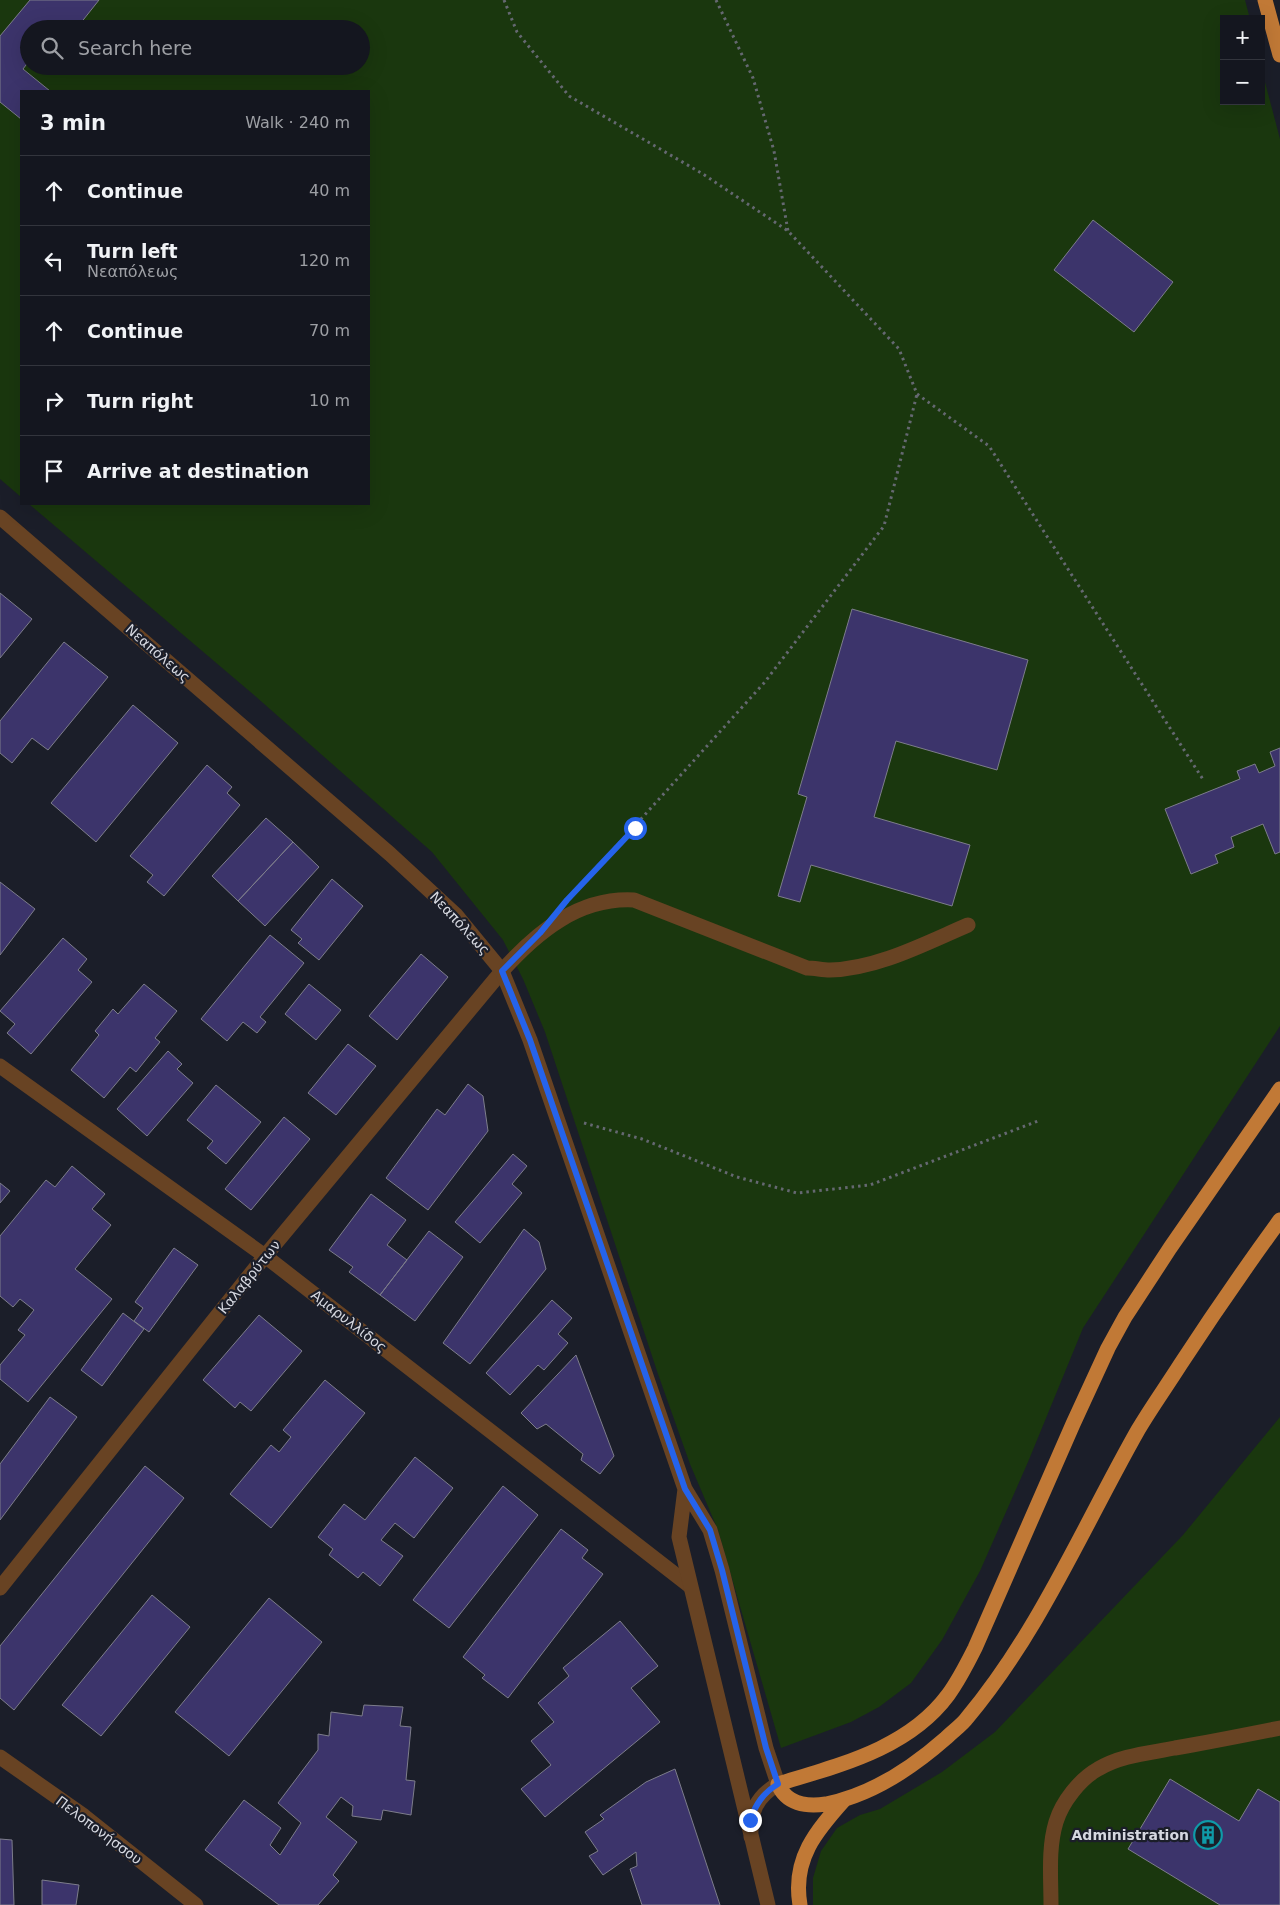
<!DOCTYPE html>
<html lang="en">
<head>
<meta charset="utf-8">
<style>
	:root { --surface:#14161f; --page:#21232c; --text:#f1f3f6; --muted:#9d9fa4; --line:#33353d }
	body { margin:0; font-family:"DejaVu Sans",sans-serif; background:var(--page); color:var(--text) }
	.controls { position:absolute; right:15px; top:15px; display:grid; overflow:hidden; border-radius:0px; box-shadow:0 5px 20px #0002 }
	.controls button { width:45px; height:45px; display:grid; place-items:center; padding:0; border:0; border-bottom:1px solid var(--line); background:var(--surface); color:var(--text); font:25px sans-serif }
	.stop { position:absolute; width:15px; height:15px; margin:-11px; border:4px solid #2563eb; border-radius:50%; background:#fff }
	.stop.end { background:#2563eb; border-color:#fff; box-shadow:0 1px 5px #0008 }
	.list { margin:0; padding:0; list-style:none }
	h2 { display:flex; justify-content:space-between; align-items:center; height:65px; margin:0; padding:0 20px; font-size:21px }
	h2 small { font-size:16px; font-weight:400; color:var(--muted) }
	.list li { display:grid; grid-template-columns:32px 1fr auto; gap:15px; align-items:center; box-sizing:border-box; height:70px; padding:0 20px; border-top:1px solid var(--line) }
	.list b { display:block; font-size:19px; white-space:nowrap }
	.list p { margin:0; font-size:16px; white-space:nowrap; color:var(--muted) }
	.list em { font-size:16px; font-style:normal; color:var(--muted) }
	.icon { flex:none; width:28px; height:28px; fill:none; stroke:currentColor; stroke-width:2; stroke-linecap:round; stroke-linejoin:round }
	.map { position:relative; flex:none; width:1280px; height:1905px; overflow:hidden }
	.search { position:absolute; background:var(--surface); box-shadow:0 5px 20px #0002; left:20px; top:20px; width:350px; height:55px; display:flex; align-items:center; gap:12px; box-sizing:border-box; padding:0 18px; border-radius:28px; color:var(--muted); font-size:19px }
	.panel { position:absolute; background:var(--surface); box-shadow:0 5px 20px #0002; left:20px; top:90px; width:350px; height:415px; border-radius:0px }
	.map>svg:first-child { display:block }
	.green { fill:#1a370e; fill-rule:evenodd }
	.building { fill:#3c346b; stroke:#7d7d8b }
	.lines { fill:none; stroke-linecap:round; stroke-linejoin:round }
	.path { stroke:#656871; stroke-width:3; stroke-dasharray:2.5 4; stroke-linecap:butt }
	.service { stroke:#684323; stroke-width:15 }
	.minor { stroke:#684323; stroke-width:15 }
	.tertiary { stroke:#684323; stroke-width:15 }
	.motorway { stroke:#c17936; stroke-width:15 }
	.route { stroke:#2563eb; stroke-width:6 }
	.labels { text-anchor:middle; stroke-width:4.5; stroke-linejoin:round; paint-order:stroke }
	.street-label { font-size:14px; fill:#d6d8e0; stroke:#1b1e29 }
	.poi-label { font-size:14px; font-weight:bold; fill:#d6d8e0; stroke:#1b1e29; text-anchor:end }
</style>
</head>
<body>
<div class="map">
<svg width="1280" height="1905" viewBox="0 0 1280 1905">
	<rect width="100%" height="100%" fill="#1b1e29"/>
	<path class="green" d="M 0,0 L 1245,0 L 1250,19 L 1224,19 L 1224,101 L 1261,101 L 1261,67 L 1280,139 L 1280,1026 L 1083,1328 L 1028,1462 L 980,1571 L 942,1640 L 911,1683 L 879,1707 L 851,1722 L 781,1748 L 718,1530 L 690,1464 L 658,1374 L 545,1032 L 523,979 L 503,940 L 432,852 L 254,695 L 29,504 L 369,504 L 369,91 L 21,91 L 21,497 L 0,479 ZM 29,29 L 361,29 L 361,66 L 29,66 Z
		M 1280,1417 L 1280,1905 L 813,1905 L 813,1878 L 821,1851 L 837,1828 L 860,1815 L 880,1809 L 942,1772 L 995,1732 L 1183,1535 Z"/>
	<path class="building" d="M 30,0 L 99,0 L 76,29 L 29,29 L 29,61 L 23,69 L 50,91 L 21,91 L 21,119 L 0,102 L 0,36 Z
		M 1093,220 L 1173,282 L 1134,332 L 1054,270 Z
		M 0,593 L 32,619 L 0,658 Z
		M 852,609 L 1028,660 L 997,770 L 896,741 L 874,817 L 970,845 L 952,906 L 811,865 L 800,902 L 778,896 L 807,797 L 798,794 Z
		M 64,642 L 108,677 L 48,750 L 32,738 L 12,763 L 0,753 L 0,721 Z
		M 133,705 L 178,743 L 96,842 L 51,803 Z
		M 1280,748 L 1280,852 L 1275,854 L 1263,824 L 1231,837 L 1234,847 L 1215,855 L 1218,863 L 1191,874 L 1165,809 L 1240,779 L 1237,771 L 1255,764 L 1259,773 L 1275,766 L 1270,752 Z
		M 207,765 L 232,787 L 227,793 L 240,805 L 164,896 L 147,882 L 153,875 L 130,856 Z
		M 266,818 L 293,842 L 238,901 L 212,876 Z
		M 293,842 L 319,867 L 265,926 L 238,901 Z
		M 332,879 L 363,906 L 319,960 L 298,943 L 302,939 L 291,930 Z
		M 0,882 L 35,909 L 0,955 Z
		M 270,935 L 304,963 L 260,1017 L 266,1022 L 257,1033 L 243,1022 L 227,1041 L 201,1019 Z
		M 63,938 L 87,959 L 78,970 L 92,982 L 31,1054 L 7,1033 L 15,1024 L 0,1011 Z
		M 421,954 L 448,977 L 397,1040 L 369,1016 Z
		M 144,984 L 177,1011 L 155,1038 L 160,1042 L 136,1072 L 130,1067 L 104,1098 L 71,1070 L 99,1035 L 95,1031 L 113,1009 L 118,1014 Z
		M 309,984 L 341,1010 L 316,1040 L 285,1014 Z
		M 348,1044 L 376,1066 L 336,1115 L 308,1093 Z
		M 168,1051 L 182,1064 L 177,1069 L 193,1083 L 147,1136 L 117,1109 Z
		M 468,1084 L 483,1096 L 488,1131 L 428,1210 L 386,1178 L 437,1109 L 445,1115 Z
		M 216,1085 L 261,1122 L 226,1164 L 207,1148 L 213,1141 L 187,1120 Z
		M 284,1117 L 310,1139 L 251,1210 L 225,1189 Z
		M 513,1154 L 527,1166 L 512,1184 L 522,1193 L 480,1243 L 455,1222 Z
		M 72,1166 L 105,1194 L 92,1209 L 111,1225 L 75,1269 L 112,1299 L 28,1402 L 0,1379 L 0,1365 L 25,1335 L 18,1330 L 34,1310 L 20,1299 L 13,1307 L 0,1296 L 0,1236 L 46,1180 L 55,1187 Z
		M 0,1183 L 10,1191 L 0,1203 Z
		M 371,1194 L 406,1220 L 387,1245 L 407,1260 L 380,1295 L 349,1272 L 353,1267 L 329,1250 Z
		M 524,1229 L 539,1242 L 546,1269 L 470,1364 L 443,1343 Z
		M 429,1231 L 463,1257 L 415,1321 L 380,1295 Z
		M 174,1248 L 198,1265 L 149,1332 L 134,1321 L 143,1308 L 135,1302 Z
		M 552,1300 L 572,1318 L 558,1334 L 568,1343 L 544,1370 L 538,1365 L 510,1395 L 486,1373 Z
		M 123,1313 L 144,1329 L 102,1386 L 81,1370 Z
		M 259,1315 L 302,1351 L 251,1411 L 240,1402 L 235,1408 L 203,1380 Z
		M 576,1355 L 614,1456 L 600,1474 L 581,1460 L 583,1454 L 546,1424 L 537,1429 L 521,1413 Z
		M 325,1380 L 365,1413 L 271,1528 L 230,1494 L 271,1445 L 279,1452 L 291,1437 L 283,1430 Z
		M 50,1397 L 77,1417 L 0,1520 L 0,1464 Z
		M 415,1457 L 453,1488 L 414,1538 L 395,1523 L 381,1540 L 403,1556 L 380,1586 L 363,1572 L 358,1578 L 329,1555 L 333,1549 L 318,1537 L 344,1504 L 365,1520 Z
		M 145,1466 L 184,1498 L 14,1710 L 0,1698 L 0,1646 Z
		M 503,1486 L 538,1515 L 449,1628 L 413,1600 Z
		M 561,1529 L 588,1550 L 582,1558 L 603,1574 L 508,1698 L 482,1678 L 485,1675 L 463,1657 Z
		M 152,1595 L 190,1627 L 101,1736 L 62,1705 Z
		M 269,1598 L 322,1642 L 229,1756 L 175,1712 Z
		M 620,1621 L 658,1666 L 631,1688 L 660,1722 L 545,1817 L 521,1789 L 551,1765 L 531,1741 L 554,1722 L 538,1703 L 569,1676 L 563,1668 Z
		M 364,1705 L 403,1707 L 400,1726 L 411,1727 L 406,1780 L 415,1781 L 411,1815 L 383,1810 L 381,1820 L 352,1816 L 353,1806 L 341,1797 L 326,1817 L 357,1842 L 333,1875 L 339,1881 L 318,1905 L 279,1905 L 205,1850 L 244,1800 L 281,1828 L 270,1845 L 280,1855 L 301,1823 L 278,1803 L 318,1750 L 318,1734 L 329,1736 L 331,1712 L 362,1716 Z
		M 675,1769 L 720,1905 L 642,1905 L 630,1869 L 637,1866 L 636,1852 L 603,1875 L 589,1856 L 598,1851 L 585,1832 L 604,1819 L 600,1815 L 646,1782 Z
		M 1170,1779 L 1239,1821 L 1258,1789 L 1280,1802 L 1280,1905 L 1220,1905 L 1128,1849 Z
		M 0,1839 L 12,1840 L 14,1905 L 0,1905 Z
		M 42,1880 L 79,1885 L 76,1905 L 42,1905 Z"/>
	<g class="lines">
		<path class="path" d="M 504,0 L 517,32 L 569,96 L 703,174 L 788,231 L 899,349 L 917,394 L 989,446 L 1204,781
			M 716,0 L 753,78 L 774,151 L 788,231
			M 584,882 L 764,683 L 884,526 L 917,394
			M 584,1123 L 642,1139 L 737,1177 L 797,1193 L 870,1185 L 1038,1121"/>
		<path class="service" d="M 502,971 C 537,932 579,897 634,900 L 807,968 C 815,968 822,970 830,970 C 877,969 926,943 968,925
			M 1051,1905 C 1051,1878 1048,1848 1056,1822 C 1062,1802 1080,1779 1098,1769 C 1121,1755 1150,1753 1175,1748 C 1210,1742 1245,1735 1280,1728"/>
		<path class="minor" d="M 0,1066 L 265,1256 L 690,1586
			M 0,1588 L 265,1256 L 502,971"/>
		<path class="tertiary" d="M 0,517 L 390,854 L 456,915 L 502,971 L 530,1040 L 685,1489 L 710,1530 L 722,1570 L 766,1748 L 778,1784 C 756,1797 750,1812 751,1837
			M 685,1489 L 679,1537 L 768,1905
			M 0,1757 L 84,1816 L 196,1905"/>
		<path class="motorway" d="M 1265,0 L 1280,55
			M 1280,1089 L 1170,1248 L 1125,1317 L 1108,1348 L 1073,1424 L 975,1648 C 967,1664 959,1680 948,1695 C 908,1749 839,1765 778,1784 C 786,1804 806,1807 826,1804 C 872,1795 912,1768 946,1738 C 953,1731 962,1725 967,1718 C 1039,1632 1083,1527 1138,1430 C 1151,1408 1166,1387 1180,1365 C 1212,1316 1245,1268 1280,1220
			M 800,1905 C 792,1859 816,1831 845,1799"/>
	</g>
	<g class="lines">
		<path class="route" d="M 635,828 L 567,900 L 540,933 L 502,971 L 530,1040 L 685,1489 L 710,1530 L 722,1570 L 766,1748 L 778,1784 C 763,1793 756,1804 750,1820"/>
	</g>
	<defs>
		<symbol id="building-ring" viewBox="-11 -11 22 22"><circle r="9.5" fill="#1b1e29" stroke="#0f9aa8" stroke-width="1.5"/><path d="M-4-6H4V6H1V3H-1V6H-4ZM-2.5-4.3h1.7v1.8h-1.7ZM.8-4.3h1.7v1.8H.8ZM-2.5-1h1.7V.8h-1.7ZM.8-1h1.7V.8H.8Z" fill="#0f9aa8"/></symbol>
	</defs>
	<g fill-rule="evenodd">
		<use href="#building-ring" x="1192" y="1819" width="32" height="32"/>
	</g>
	<g class="labels">
		<g class="street-label">
			<text transform="translate(158 653) rotate(41)" y="5">Νεαπόλεως</text>
			<text transform="translate(460 923) rotate(47)" y="5">Νεαπόλεως</text>
			<text transform="translate(249 1277) rotate(-51)" y="5">Καλαβρύτων</text>
			<text transform="translate(349 1321) rotate(38)" y="5">Αμαρυλλίδος</text>
			<text transform="translate(99 1830) rotate(37)" y="5">Πελοπονήσσου</text>
		</g>
		<g class="poi-label">
			<text x="1189" y="1840">Administration</text>
		</g>
	</g>
</svg>
<div class="controls">
<button>+</button>
<button>−</button>
</div>
<div class="stop" style="left:635px;top:828px"></div>
<div class="stop end" style="left:750px;top:1820px"></div>
<div class="search"><svg class="icon" aria-label="search" viewBox="0 0 24 24"><circle cx="10" cy="10" r="6"/><path d="M15 15l6 6"/></svg>Search here</div>
<section class="panel">
<h2>3 min<small>Walk · 240 m</small></h2>
<ul class="list">
<li><svg class="icon" aria-label="ahead" viewBox="0 0 24 24"><path d="M12 20V5M6 11l6-6 6 6"/></svg><div><b>Continue</b></div><em>40 m</em></li>
<li><svg class="icon" aria-label="left" viewBox="0 0 24 24"><path d="M17 20v-9H6M10 6l-5 5 5 5"/></svg><div><b>Turn left</b><p>Νεαπόλεως</p></div><em>120 m</em></li>
<li><svg class="icon" aria-label="ahead" viewBox="0 0 24 24"><path d="M12 20V5M6 11l6-6 6 6"/></svg><div><b>Continue</b></div><em>70 m</em></li>
<li><svg class="icon" aria-label="right" viewBox="0 0 24 24"><path d="M7 20v-9h11M14 6l5 5-5 5"/></svg><div><b>Turn right</b></div><em>10 m</em></li>
<li><svg class="icon" aria-label="arrive" viewBox="0 0 24 24"><path d="M6 21V4h12l-3 4 3 4H6"/></svg><div><b>Arrive at destination</b></div></li>
</ul>
</section>
</div>
</body>
</html>
